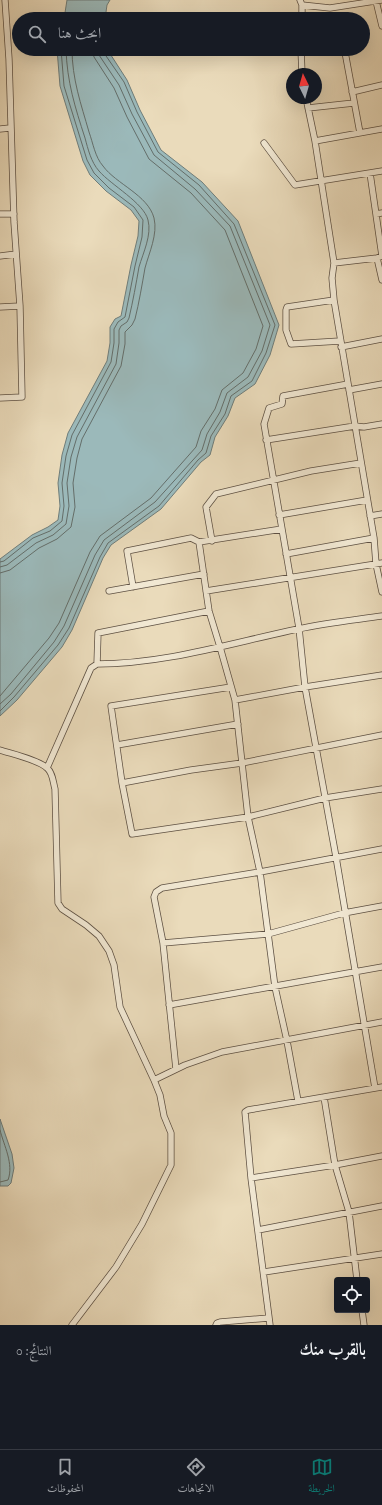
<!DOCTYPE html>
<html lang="ar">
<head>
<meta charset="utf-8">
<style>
	:root { --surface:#171b24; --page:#20242c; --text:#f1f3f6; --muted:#9ea1a6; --line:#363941; --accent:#0f766e }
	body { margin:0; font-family:"IM FELL Double Pica",Amiri,serif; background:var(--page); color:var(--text); direction:rtl }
	.controls { position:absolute; right:12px; bottom:12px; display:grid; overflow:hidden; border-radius:4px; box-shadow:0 4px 16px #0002 }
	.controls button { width:36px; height:36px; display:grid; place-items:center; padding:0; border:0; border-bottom:1px solid var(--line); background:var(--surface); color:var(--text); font:20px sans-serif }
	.compass { position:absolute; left:286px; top:68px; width:36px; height:36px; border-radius:50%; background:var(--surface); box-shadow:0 4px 16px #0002; rotate:355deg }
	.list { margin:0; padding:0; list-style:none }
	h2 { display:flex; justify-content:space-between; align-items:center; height:52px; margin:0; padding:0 16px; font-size:17px }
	h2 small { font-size:13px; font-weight:400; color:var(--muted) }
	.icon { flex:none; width:22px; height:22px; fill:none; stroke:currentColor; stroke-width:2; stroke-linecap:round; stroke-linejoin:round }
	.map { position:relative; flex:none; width:382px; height:1325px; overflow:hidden; direction:ltr }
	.search { position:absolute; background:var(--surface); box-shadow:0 4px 16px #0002; left:12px; right:12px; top:12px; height:44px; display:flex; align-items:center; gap:10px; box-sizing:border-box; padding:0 14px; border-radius:22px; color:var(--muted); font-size:15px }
	.sheet { height:124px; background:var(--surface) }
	nav { display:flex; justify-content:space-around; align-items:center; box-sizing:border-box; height:56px; border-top:1px solid var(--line); background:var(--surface); font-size:11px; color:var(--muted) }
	nav a { display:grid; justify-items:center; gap:2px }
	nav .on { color:var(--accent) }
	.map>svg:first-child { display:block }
	.water { fill:#9bb9ba; stroke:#6f7d7a }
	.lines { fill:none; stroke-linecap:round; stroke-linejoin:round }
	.shore { stroke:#646e6a; stroke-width:1 }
	.minor-casing { stroke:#5d5043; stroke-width:7 }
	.minor { stroke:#f1e8d3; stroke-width:5.5 }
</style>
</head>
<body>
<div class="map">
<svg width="382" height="1325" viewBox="0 0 382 1325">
	<rect width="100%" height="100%" fill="#eadbbb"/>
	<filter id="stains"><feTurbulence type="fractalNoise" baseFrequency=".005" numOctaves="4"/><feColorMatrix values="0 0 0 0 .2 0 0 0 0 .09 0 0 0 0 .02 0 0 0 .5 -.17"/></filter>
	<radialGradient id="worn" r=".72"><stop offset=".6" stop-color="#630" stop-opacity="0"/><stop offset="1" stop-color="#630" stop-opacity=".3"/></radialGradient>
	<path class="water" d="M 67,0 L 110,0 L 107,5 L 105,19 L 64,19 Z
		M 57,49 L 107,49 L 127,80 L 140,110 L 161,150 L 202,182 L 238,221 L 279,325 L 270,355 L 255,384 L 235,398 L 228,416 L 215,437 L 210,455 L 201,462 L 161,509 L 111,545 L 103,558 L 72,630 L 62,647 L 17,700 L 0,716 L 0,559 L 32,535 L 48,527 L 58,520 L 60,506 L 58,483 L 62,455 L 68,433 L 107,361 L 110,343 L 110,327 L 115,319 L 121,316 L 131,265 L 138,236 L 139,221 L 131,210 L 106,191 L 90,175 L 83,161 L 60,86 Z
		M 0,1119 L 12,1154 L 14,1168 L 11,1183 L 8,1186 L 0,1186 Z"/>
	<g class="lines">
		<path class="shore" d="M 0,562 L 4,561 L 33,538 L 50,531 L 62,521 L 64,506 L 62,483 L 66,456 L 72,435 L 111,362 L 114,343 L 114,329 L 118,322 L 125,317 L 135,266 L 142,237 L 143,220 L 134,207 L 109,188 L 94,173 L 87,160 L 64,86 L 61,49
			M 0,567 L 7,565 L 36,543 L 53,535 L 66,524 L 69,506 L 67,483 L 71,457 L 77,437 L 116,364 L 119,343 L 119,330 L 121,326 L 127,322 L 129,318 C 133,301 136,284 139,267 C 143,253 152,235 148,220 C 144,203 111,185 99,171 C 91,162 88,149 85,138 C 75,107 67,82 66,49
			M 0,573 L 10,570 L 39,548 L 57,539 L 71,527 L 75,507 L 73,483 L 77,458 L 82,439 L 121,366 L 125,344 L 125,332 L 132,325 L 135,319 C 139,303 142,285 145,268 C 149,253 158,234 154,218 C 148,195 116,184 103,166 C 95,157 93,143 89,132 C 81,104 72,79 72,49
			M 0,696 L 49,638 L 59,623 L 90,552 L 100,536 L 151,498 L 196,447 L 201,431 L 215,409 L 222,390 L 243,373 L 256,349 L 263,326 L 225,230 L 191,193 L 149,159 L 127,117 L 114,88 L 94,57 L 92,49
			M 0,704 L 11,694 L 54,642 L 64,626 L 95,555 L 104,540 L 155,502 L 202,450 L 207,434 L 220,412 L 227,393 L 248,377 L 262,351 L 270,325 L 230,226 L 195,189 L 154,155 L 132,114 L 119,85 L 99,55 L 98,49
			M 0,711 L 14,697 L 58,645 L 69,628 L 100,557 L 108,543 L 159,506 L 198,460 L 206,453 L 211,436 L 225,414 L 231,396 L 252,381 L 266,353 L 275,325 L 234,224 L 199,185 L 158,152 L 137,112 L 124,82 L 104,53 L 103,49
			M 0,1130 C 4,1146 14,1164 8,1180 L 0,1182"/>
		<defs>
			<path id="minor" d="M 300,0 L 302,5 L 302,19
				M 376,1 L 382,26
				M 302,5 L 330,8 L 382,0
				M 301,49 L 302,74
				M 343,49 L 345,52 L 360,133
				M 352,92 L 382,85
				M 306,98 L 315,141 L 334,263 L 332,278 L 334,300 L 374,538 L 376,564 L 382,592
				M 308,108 L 354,103
				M 0,129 L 10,128
				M 315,141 L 382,129
				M 264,143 L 295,185 L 382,171
				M 370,173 L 382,256
				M 0,214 L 14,214
				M 376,214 L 382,213
				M 0,256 L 16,254
				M 377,258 L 382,280
				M 334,263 L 377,258 L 382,256
				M 334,300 L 287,307 L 286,310 L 286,330 L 291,344 L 340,341
				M 0,307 L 20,306
				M 341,347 L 382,339
				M 348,384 L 283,396 L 282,404 L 269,408 L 264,424 L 299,628 L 305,687 L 336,857 L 375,1088
				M 349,390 L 382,384
				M 0,398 L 22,397 L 20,306 L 14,222 L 9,59 L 5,0
				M 266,440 L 355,426 L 364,427 L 382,424
				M 279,515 L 367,500
				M 370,516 L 382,514
				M 212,541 L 206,507 L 216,494 L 311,471 L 361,463
				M 199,542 L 209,611 L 220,647 L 235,700 L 248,817 L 260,872 L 275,987 L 287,1041 L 298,1101
				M 286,554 L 374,538
				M 133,587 L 127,551 L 191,538 L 199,542 L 282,529
				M 109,591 L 204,574
				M 206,591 L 382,563
				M 97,664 L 98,633 L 209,611
				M 231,687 L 111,706 L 122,783 L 132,834 L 248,817 L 325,798 L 382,789
				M 235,700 L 305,687 L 382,675
				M 117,745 L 238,724
				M 0,750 C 12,754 39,760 47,768 C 53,773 53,782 55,789 L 58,903 L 62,909 L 86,925 L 99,936 L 109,951 L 114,965 L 120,1007 L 154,1080 L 160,1095 L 164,1116 L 171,1133 L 171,1165 L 142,1224 L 116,1267 L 72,1325
				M 47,768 L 91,668 L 97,664 C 165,664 231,643 298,629 C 325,623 354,620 382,616
				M 122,783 L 191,770 L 242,763 L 382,735
				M 163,943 L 268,934 L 344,913 L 382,906
				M 169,1005 L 382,967
				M 176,1069 L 163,943 L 154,897 L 156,892 L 162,888 L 260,872 L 382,849
				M 154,1080 L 185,1065 L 222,1052 L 382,1022
				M 324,1097 L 335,1165 L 349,1212 L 357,1280
				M 251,1178 L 335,1165 L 382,1156
				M 258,1230 L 382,1206
				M 264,1272 L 382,1254
				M 362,1310 L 364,1325
				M 216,1325 L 217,1323 L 220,1322 L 269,1318
				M 270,1325 L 251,1178 L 245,1112 L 248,1110 L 382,1087"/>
		</defs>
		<use href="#minor" class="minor-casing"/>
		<use href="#minor" class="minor"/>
	</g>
	<rect width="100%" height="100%" filter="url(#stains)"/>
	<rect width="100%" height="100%" fill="url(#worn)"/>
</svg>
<div class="controls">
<button><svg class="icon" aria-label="locate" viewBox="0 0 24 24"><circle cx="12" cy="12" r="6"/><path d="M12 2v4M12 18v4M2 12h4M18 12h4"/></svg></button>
</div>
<svg class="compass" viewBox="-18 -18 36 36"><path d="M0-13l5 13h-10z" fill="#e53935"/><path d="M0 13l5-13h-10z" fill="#9ea1a6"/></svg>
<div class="search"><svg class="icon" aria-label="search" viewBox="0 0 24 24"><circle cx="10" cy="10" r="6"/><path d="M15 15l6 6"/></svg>ابحث هنا</div>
</div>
<section class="sheet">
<h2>بالقرب منك<small>النتائج: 0</small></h2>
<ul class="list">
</ul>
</section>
<nav>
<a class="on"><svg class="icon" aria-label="map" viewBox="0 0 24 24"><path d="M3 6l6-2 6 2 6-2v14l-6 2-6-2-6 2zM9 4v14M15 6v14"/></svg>الخريطة</a>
<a><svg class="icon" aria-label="directions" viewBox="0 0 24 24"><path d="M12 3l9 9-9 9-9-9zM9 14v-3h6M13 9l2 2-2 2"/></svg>الاتجاهات</a>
<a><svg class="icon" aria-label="saved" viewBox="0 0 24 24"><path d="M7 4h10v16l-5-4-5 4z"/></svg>المحفوظات</a>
</nav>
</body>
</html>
